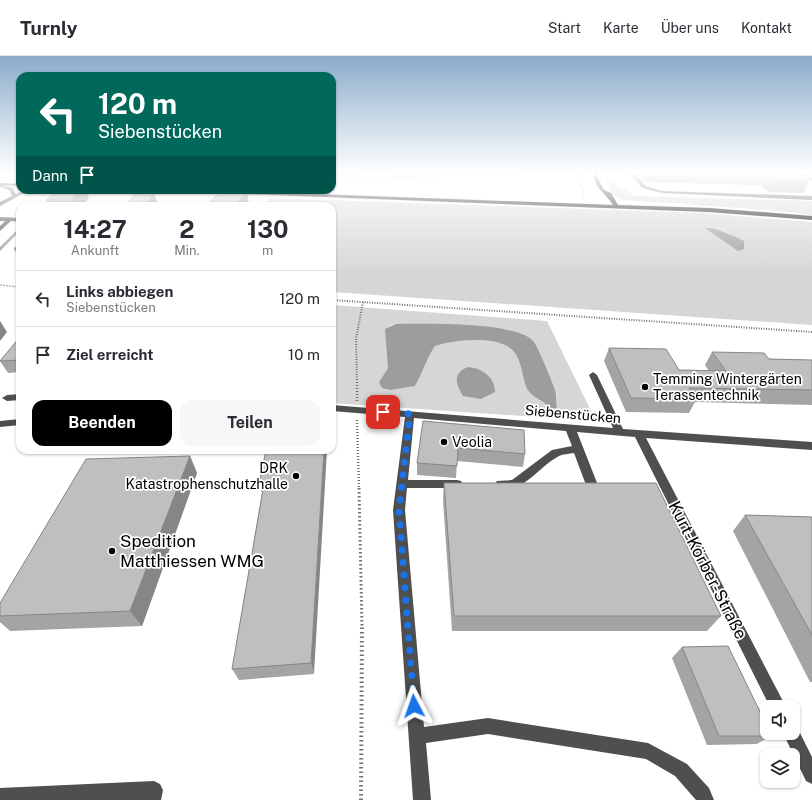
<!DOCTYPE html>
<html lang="de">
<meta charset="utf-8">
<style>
body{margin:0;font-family:"Public Sans",sans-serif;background:#f7f7f7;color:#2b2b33;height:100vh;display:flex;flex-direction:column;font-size:15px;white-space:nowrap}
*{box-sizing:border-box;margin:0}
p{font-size:13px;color:#7c7c81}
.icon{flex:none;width:22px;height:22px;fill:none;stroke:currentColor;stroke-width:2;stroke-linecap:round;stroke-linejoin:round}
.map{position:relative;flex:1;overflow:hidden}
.sheet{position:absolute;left:16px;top:146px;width:320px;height:252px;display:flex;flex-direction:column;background:#fff;border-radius:12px;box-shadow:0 1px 3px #0004}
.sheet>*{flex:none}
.top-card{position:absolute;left:16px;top:16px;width:320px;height:122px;border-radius:12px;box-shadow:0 1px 3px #0004;background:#00695c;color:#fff;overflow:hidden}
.tools{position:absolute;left:760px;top:644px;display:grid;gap:8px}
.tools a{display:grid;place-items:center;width:40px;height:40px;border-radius:8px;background:#fff;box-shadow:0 1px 3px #0004;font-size:20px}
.pin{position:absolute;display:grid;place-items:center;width:34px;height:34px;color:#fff;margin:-17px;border-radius:8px;box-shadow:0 2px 6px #0006}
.me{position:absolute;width:44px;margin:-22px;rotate:356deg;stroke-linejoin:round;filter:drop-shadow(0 0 3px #0008)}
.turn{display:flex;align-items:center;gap:14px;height:84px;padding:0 16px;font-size:18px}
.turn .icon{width:52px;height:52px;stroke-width:2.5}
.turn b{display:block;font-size:28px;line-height:34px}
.then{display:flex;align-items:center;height:38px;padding:0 16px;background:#0003;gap:8px;font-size:15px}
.eta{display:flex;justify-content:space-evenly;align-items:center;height:68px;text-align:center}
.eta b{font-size:24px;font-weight:700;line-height:28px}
.action{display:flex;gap:8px;margin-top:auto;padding:8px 16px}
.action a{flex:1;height:46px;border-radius:12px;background:#000;color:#fff;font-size:16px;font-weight:700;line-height:46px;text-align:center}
.action a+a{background:#f7f7f7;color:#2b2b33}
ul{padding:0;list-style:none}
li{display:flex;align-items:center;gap:12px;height:56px;padding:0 16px;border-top:1px solid #e1e1e2}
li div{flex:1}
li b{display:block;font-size:15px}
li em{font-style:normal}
header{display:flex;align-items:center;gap:24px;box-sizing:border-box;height:56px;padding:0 20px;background:#fff;border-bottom:1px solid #e1e1e2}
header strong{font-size:19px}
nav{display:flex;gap:22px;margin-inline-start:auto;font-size:14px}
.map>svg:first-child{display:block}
</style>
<header>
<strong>Turnly</strong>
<nav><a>Start</a><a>Karte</a><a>Über uns</a><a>Kontakt</a></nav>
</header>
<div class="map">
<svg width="812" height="744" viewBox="0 0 812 744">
<rect width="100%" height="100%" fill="#fff"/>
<path fill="#d6d6d6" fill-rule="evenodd" d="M605,121l30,19 177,5v14l-43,-5 -146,-10 -11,-6z
M268,142l434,15 110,9v103l-480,-33v-86h-65z
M332,249l215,16 49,100 -264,-18c0,-11 2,-22 0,-33zM396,268h51l60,5 50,65v14l-8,1c-5,-10 -16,-10 -22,-20 -5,-11 -5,-28 -13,-37 -14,-18 -61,-12 -79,-6 -9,13 -12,27 -20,40l-24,4 -12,-8 9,-14 2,-42z"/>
<path fill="#9d9d9d" d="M705,172c3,0 7,0 10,1 4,1 26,10 29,12v8l-6,2z
M396,268c26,0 123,-3 138,18 5,8 19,41 22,51 1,5 0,10 1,15l-8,1c-5,-10 -16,-10 -22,-20 -5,-11 -5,-28 -13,-37 -14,-18 -61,-12 -79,-6 -9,13 -12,27 -20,40l-24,4 -9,-2 -3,-6 9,-14 -3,-39z
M468,311c13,1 27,9 27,25l-14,7 -18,-3c-7,-12 -11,-23 5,-29z"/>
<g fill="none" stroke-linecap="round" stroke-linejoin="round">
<path stroke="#9d9d9d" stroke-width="2.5" d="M44,150l7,-7"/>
<path stroke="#9d9d9d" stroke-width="3" d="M0,193l20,-20"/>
<defs>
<path id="major" d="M593,115h4v6l7,13 7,3 7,12 91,3 103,8v4l-103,-8 -540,-21 -2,-1h42l404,15c-7,-12 -20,-18 -20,-34z
M0,127l20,1v2l-20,-1z"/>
</defs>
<use href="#major" stroke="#dbdbdb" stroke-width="1"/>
<path stroke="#717171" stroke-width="1.5" stroke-dasharray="0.5 1" stroke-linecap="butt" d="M579,115v11l5,12 -2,3
M332,119l10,-1 1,4 170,-4 12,-3
M0,229l20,2"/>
<path stroke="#717171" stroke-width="2" stroke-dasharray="1 1.5" stroke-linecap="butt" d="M332,244l480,32
M357,324l-1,-41 7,-37"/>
<path stroke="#717171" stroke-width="2.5" stroke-dasharray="1 2" stroke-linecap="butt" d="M357,323v22
M357,364l2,69"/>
<path stroke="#717171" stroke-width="3" stroke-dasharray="1.5 2.5" stroke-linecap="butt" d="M359,432l3,139"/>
<path stroke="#717171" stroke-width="4" stroke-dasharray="1.5 3" stroke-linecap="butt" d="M361,744l1,-174"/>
<path fill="#4f4f4f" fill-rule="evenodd" d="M628,115h4l14,15 16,5 150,5v4l-150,-7 -20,-5z
M795,115h4l13,7v3z
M0,128l13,4 3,6 8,-4h6l-30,16v-4l12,-6 -3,-6 -9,-3z
M0,161l20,1v4l-9,-1 -11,10v-5l5,-5h-5z
M593,316l4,3 26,54 189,13v8l-166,-12 140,269h-16l-135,-270 -58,-5 24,61 -2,3 -4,1 -4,-1 -2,-3 -15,-40c-5,1 -11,1 -15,3 -21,11 -36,39 -62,31l-2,-3 2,-3 15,-1 40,-30 20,-4 -6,-15 -152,-13 -6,62h49l4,1 2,3 -2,3 -4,1h-50l-2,22 19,217 64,-9 160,25 39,21 22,24 5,12h-18l-21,-24 -29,-17 -158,-25 -62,9 5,57h-18l-20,-290 12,-93 -73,-6v-6l281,23 -24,-53z
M20,338v6l-13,1 -5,-3 5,-3z
M20,363v6l-20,2v-6z
M793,670l4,1 15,30v27l-6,-3 -23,-48h10z
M154,725l6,3 3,6 -2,10h-161v-12z"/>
<use href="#major" fill="#000" fill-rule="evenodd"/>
</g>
<path fill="#a4a4a4" d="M341,115h125v4l-68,3 -5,-7 -52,2z
M634,115h157l18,11 -6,11 -34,-1 -10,-7 -115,-3z
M89,142l-8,8h-32l-3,-6z
M20,187v17l-6,-11z
M20,281v35l-12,1 -8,-12z
M609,292l70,22 30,1 -4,-6 7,-13 57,7 43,1v45l-117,-3 -6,11 -63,-1 -22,-51z
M423,365l102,33 -2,13 -66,-6 -1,17 -39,-3v-12z
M266,394l48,224 -75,6 -7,-11 30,-176 -3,-9z
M190,400l7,17 -55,153 -132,5 -10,-9v-19z
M444,427l277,133 -14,15h-255l-9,-131z
M745,459l67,2v165h-2l-77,-151z
M682,591l89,89 -14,8 -50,1 -35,-87z"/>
<path fill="#868686" d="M80,134h6l3,8 -8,8h-6l-3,-8z
M154,137l4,12 -1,1h-12z
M247,137l2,11 -2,2h-13z
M0,265l7,11 -7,9z
M324,394h3l-13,224 -3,-11z
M190,400l7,17 -55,153 -12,-15z"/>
<path fill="#bfbfbf" stroke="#868686" d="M647,115h144l18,11 -35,-1 -10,-7z
M57,134h23l-8,8 -26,2z
M221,136l26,1 -13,13h-29z
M154,137l-9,13h-19l9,-12z
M20,187v6h-6z
M20,281v23l-20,1z
M609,292l57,1 13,21 47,1 -14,-19 52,1 5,6 43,1v30l-123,-2 7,11 -65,-1z
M423,365l101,9 1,24 -67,-6 -1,18 -40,-3z
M266,394h58l-13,213 -79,6 32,-185h-5z
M190,400l-60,155 -130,5v-13l86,-144z
M444,427h212l65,133h-267z
M745,459l67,2v118z
M728,590l39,80v7h3l1,3h-52l-37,-89z"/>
<linearGradient id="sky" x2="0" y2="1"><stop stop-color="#8aabca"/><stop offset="0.53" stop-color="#fff"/><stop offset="1" stop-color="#fff" stop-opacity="0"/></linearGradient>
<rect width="812" height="219" fill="url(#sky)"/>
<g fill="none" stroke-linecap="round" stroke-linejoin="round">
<path stroke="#1a73e8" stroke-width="7" stroke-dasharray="0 12.6" d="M383,356l27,2 -11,96 15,196"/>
</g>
<g fill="#000" stroke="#fff" stroke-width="1.5">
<circle cx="645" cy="331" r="4"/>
<circle cx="444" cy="386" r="4"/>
<circle cx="296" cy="420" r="4"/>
<circle cx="112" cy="495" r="4"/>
</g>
<g text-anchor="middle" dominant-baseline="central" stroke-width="3.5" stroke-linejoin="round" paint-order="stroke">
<g font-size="14" fill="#000" stroke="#fff" text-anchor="start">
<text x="653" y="323">Temming Wintergärten<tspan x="653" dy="16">Terassentechnik</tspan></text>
<text x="452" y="386">Veolia</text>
<text x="288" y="412" text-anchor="end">DRK<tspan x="288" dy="16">Katastrophenschutzhalle</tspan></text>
</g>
<g font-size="14" fill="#000" stroke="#fff">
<text transform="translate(573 358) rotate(5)">Siebenstücken</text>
</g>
<g font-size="17" fill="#000" stroke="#fff" text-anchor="start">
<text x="120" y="485">Spedition<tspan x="120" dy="20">Matthiessen WMG</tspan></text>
</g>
<g font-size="17" fill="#000" stroke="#fff">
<text transform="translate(708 514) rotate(63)">Kurt-Körber-Straße</text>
</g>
</g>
</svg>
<div class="tools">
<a><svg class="icon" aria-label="sound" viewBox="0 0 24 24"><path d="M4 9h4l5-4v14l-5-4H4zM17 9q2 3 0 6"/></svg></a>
<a><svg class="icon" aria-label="layers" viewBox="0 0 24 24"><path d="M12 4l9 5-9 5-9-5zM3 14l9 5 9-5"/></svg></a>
</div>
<div class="pin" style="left:383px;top:356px;background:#d93025"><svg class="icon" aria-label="arrive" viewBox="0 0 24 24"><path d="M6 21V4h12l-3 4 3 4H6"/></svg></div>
<svg class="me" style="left:414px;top:650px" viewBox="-20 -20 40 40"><path d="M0-17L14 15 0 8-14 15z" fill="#1a73e8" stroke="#fff" stroke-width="4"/></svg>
<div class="top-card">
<div class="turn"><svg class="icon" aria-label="left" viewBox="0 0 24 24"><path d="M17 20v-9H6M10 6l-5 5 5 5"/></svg><div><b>120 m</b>Siebenstücken</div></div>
<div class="then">Dann<svg class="icon" aria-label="arrive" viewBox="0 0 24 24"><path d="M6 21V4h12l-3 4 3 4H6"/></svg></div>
</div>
<section class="sheet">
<div class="eta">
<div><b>14:27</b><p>Ankunft</p></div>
<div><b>2</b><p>Min.</p></div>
<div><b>130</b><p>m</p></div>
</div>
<ul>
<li><svg class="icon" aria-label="left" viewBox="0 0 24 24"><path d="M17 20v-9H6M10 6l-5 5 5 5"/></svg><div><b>Links abbiegen</b><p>Siebenstücken</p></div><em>120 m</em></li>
<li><svg class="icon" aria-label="arrive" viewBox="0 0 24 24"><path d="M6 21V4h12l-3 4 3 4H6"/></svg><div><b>Ziel erreicht</b></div><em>10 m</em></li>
</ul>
<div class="action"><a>Beenden</a><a>Teilen</a></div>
</section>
</div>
